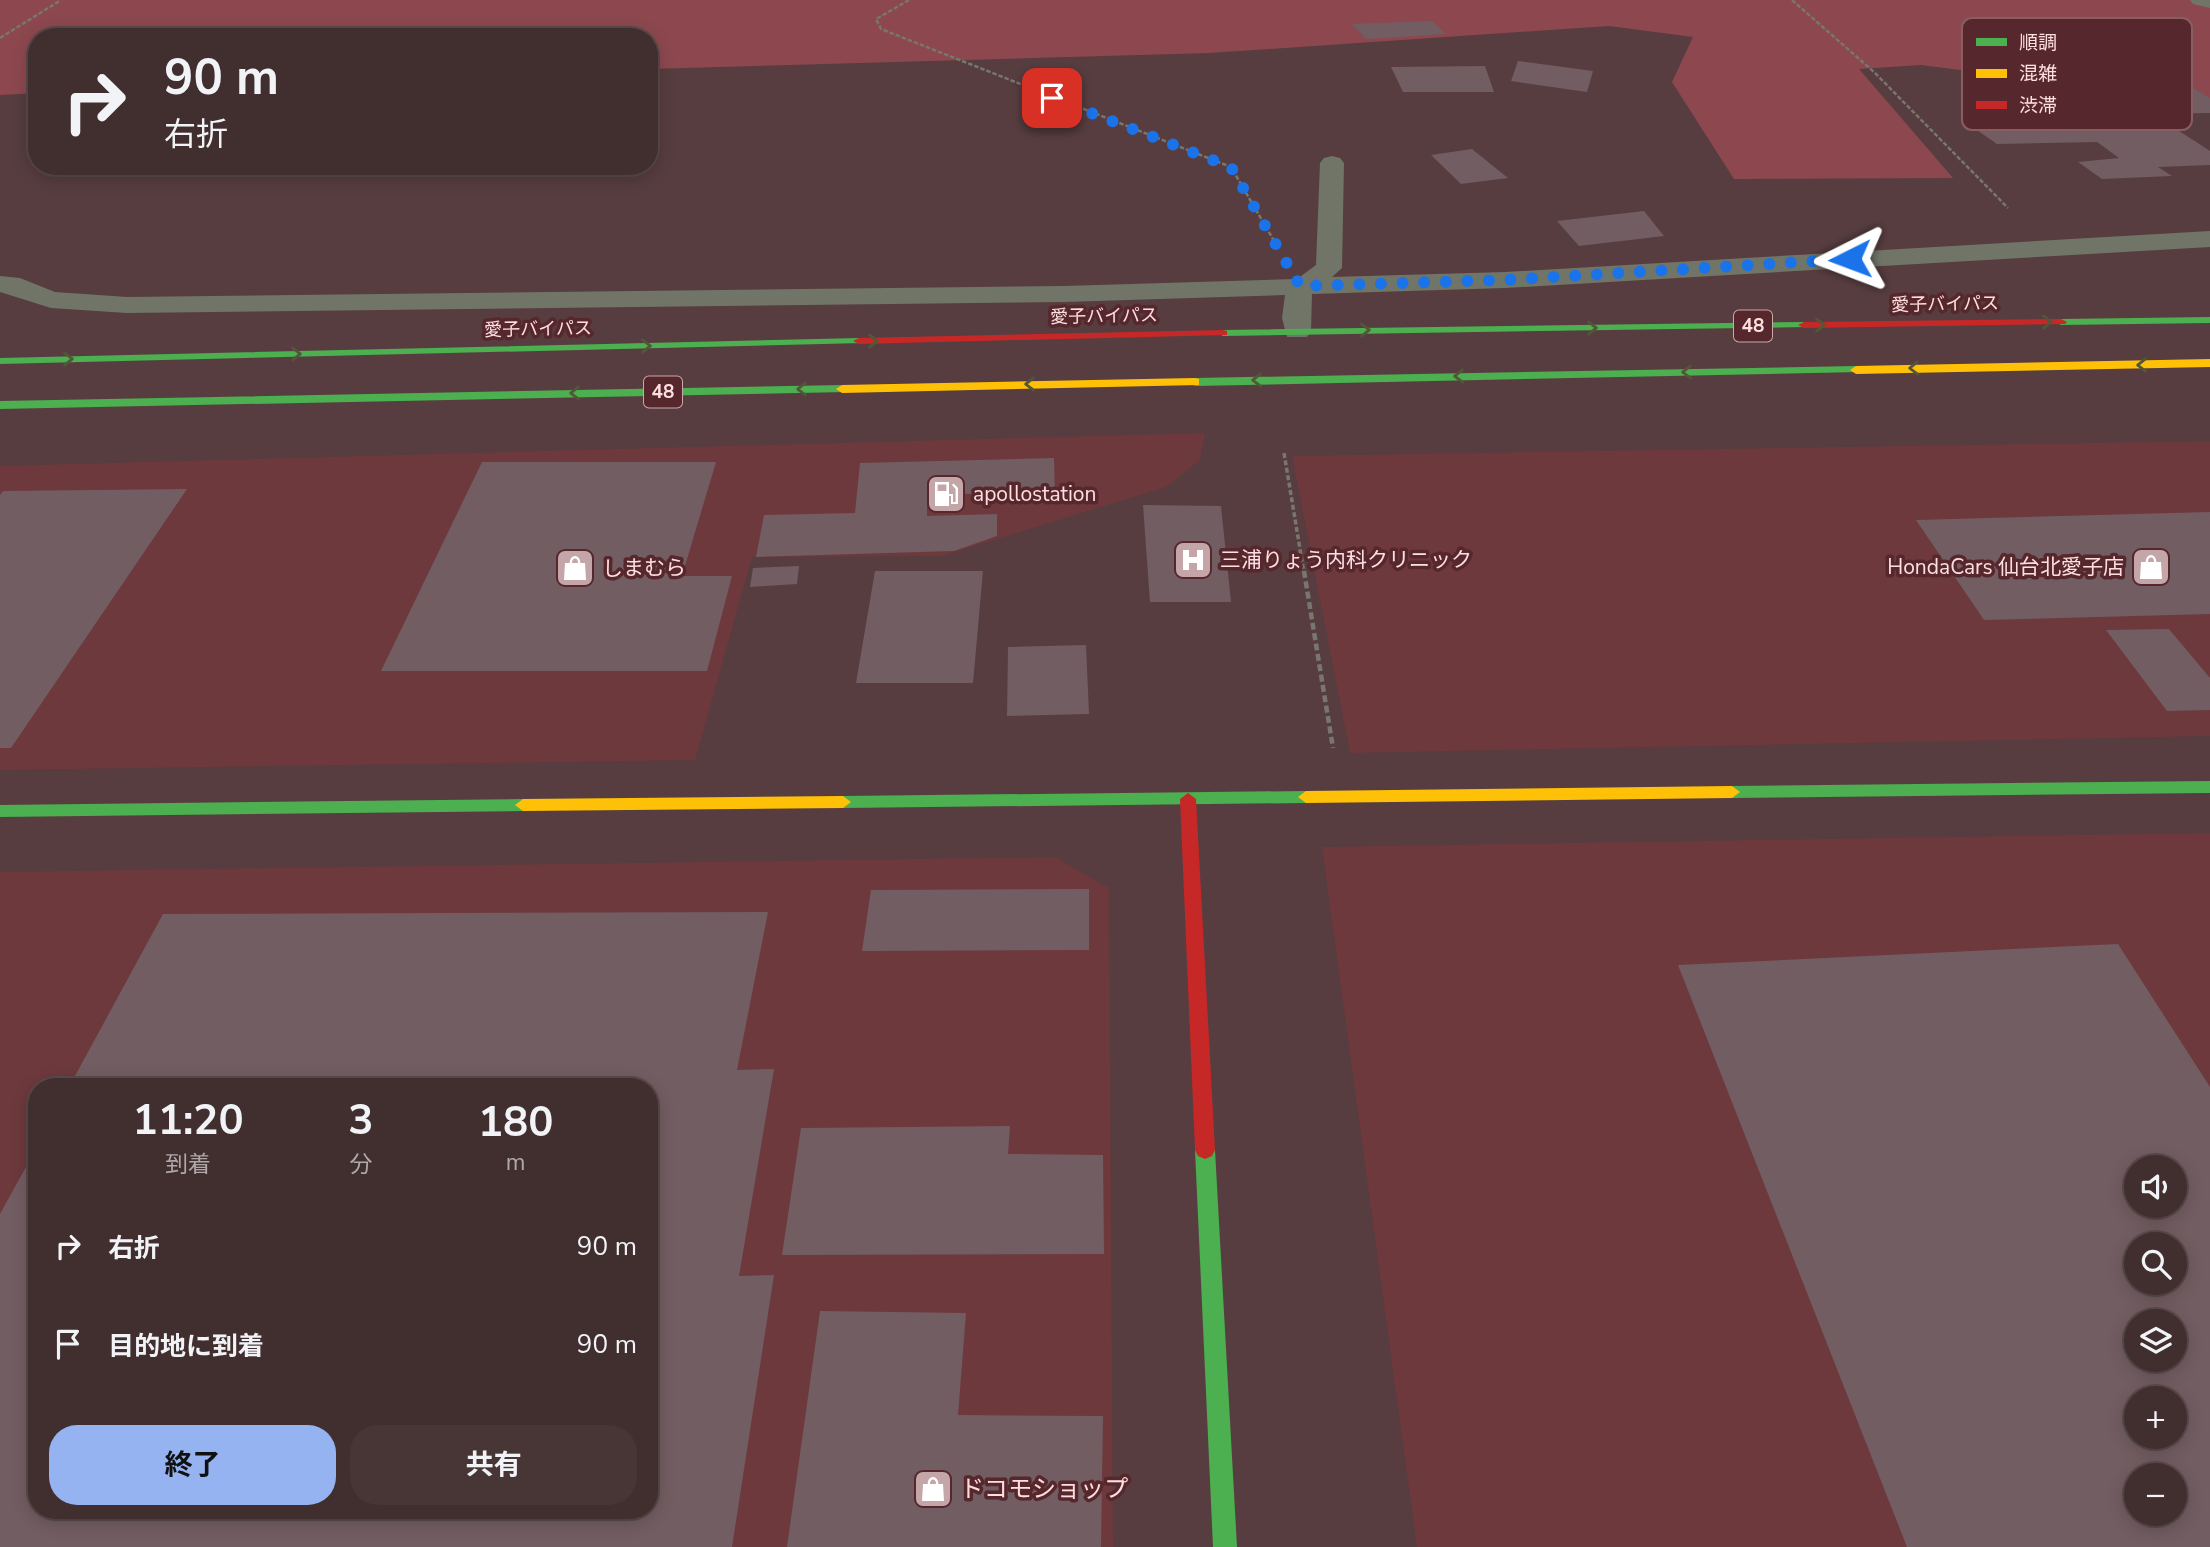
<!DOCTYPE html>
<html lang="ja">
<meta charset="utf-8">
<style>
body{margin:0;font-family:"Nunito Sans","Noto Sans JP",sans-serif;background:#483637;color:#f1f3f6;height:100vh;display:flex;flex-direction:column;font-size:26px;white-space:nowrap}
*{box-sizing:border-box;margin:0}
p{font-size:23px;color:#aea8aa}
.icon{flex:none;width:38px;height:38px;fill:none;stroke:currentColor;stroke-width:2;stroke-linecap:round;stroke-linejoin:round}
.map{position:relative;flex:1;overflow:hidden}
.details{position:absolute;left:28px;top:1078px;width:630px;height:441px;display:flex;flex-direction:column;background:#412e2f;border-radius:28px;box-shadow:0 4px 18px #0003,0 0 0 2px #5a4a4b}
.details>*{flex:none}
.top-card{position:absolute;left:28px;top:28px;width:630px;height:147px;border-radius:28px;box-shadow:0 4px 18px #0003,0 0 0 2px #5a4a4b;background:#412e2f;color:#f1f3f6;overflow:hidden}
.fabs{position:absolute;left:2124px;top:1155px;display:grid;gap:14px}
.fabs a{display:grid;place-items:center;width:63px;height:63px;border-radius:50%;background:#412e2f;box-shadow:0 4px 18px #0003,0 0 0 2px #5a4a4b;font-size:35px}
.pin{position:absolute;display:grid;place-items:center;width:60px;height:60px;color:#fff;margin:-30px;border-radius:14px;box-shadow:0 4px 10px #0006}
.me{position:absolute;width:77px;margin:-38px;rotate:267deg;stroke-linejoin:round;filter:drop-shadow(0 0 5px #0008)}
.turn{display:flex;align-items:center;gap:24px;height:147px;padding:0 21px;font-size:32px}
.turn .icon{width:91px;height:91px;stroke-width:2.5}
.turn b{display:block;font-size:49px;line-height:60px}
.eta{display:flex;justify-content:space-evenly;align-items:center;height:119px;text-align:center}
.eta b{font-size:42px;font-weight:700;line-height:49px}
.primary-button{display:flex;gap:14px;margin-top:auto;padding:14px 21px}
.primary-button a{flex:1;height:80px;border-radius:28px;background:#95b2f1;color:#111;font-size:28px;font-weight:700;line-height:80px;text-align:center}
.primary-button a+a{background:#483637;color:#f1f3f6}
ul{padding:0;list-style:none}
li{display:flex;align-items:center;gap:21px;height:98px;padding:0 21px}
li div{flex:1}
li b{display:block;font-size:26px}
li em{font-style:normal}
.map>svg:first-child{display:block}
</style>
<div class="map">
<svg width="2210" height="1547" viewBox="0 0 2210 1547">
<rect width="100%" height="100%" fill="#573d3f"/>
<path fill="#6d393d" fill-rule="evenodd" d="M1205,433l-5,27 -34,27 -224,69 -190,1 -57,203 -695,10v-304z
M2210,441v295l-860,17 -58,-297z
M2210,833v714h-793l-95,-700zM2137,1167h38v39h-38zM2137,1244h38v39h-38zM2137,1321h38v39h-38zM2137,1398h38v39h-38zM2137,1475h38v39h-38z
M1055,857l54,31 4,659h-1113v-675zM37,1087h612v423h-612z"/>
<path fill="#8d484f" d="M0,0h2210v102l-289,-37 -62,4 94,109 -219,1 -62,-97 21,-45 -84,-11 -400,27 -560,16v-32h-612v56l-37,2z"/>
<path fill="#725d62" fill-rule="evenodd" d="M1432,21l14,13 -80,5 -14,-15z
M1518,61l75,10 -6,21 -76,-11z
M2152,64l58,34v15l-57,1 57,37v14l-52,2 14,9 -70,3 -24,-17 41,-4 -22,-16 -100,2 -33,-23 152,-6 -74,-46z
M1485,66l9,26h-91l-12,-25z
M1472,149l36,29 -47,6 -30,-29z
M1644,211l20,25 -85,10 -22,-25z
M1054,458l1,33 -128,4v21l70,-2v22l-43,15 -198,6 8,-42 91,-2 5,-50z
M482,462h234l-34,114h50l-25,95h-326z
M187,489l-176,259h-11v-253l3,-4z
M1143,505l78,1 10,96h-81z
M2210,512v102l-226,6 -68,-100z
M799,566l-2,18 -47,3 3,-19z
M875,571h108l-10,112h-117z
M2169,629l41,49v32l-43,1 -61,-81z
M1086,645l3,69 -82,2 1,-69z
M1089,889v61l-227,1 9,-61z
M768,912l-31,158 37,-1 -35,207 35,-1 -42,272h-732v-333l37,-67v363h612v-423h-580l94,-173z
M2118,944l92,143v460h-303l-229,-582zM2137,1167h38v39h-38zM2137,1244h38v39h-38zM2137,1321h38v39h-38zM2137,1398h38v39h-38zM2137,1475h38v39h-38z
M1010,1126l-2,28 95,1 1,99 -322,1 19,-127z
M820,1311l146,2 -8,102 145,1 -2,131h-314z"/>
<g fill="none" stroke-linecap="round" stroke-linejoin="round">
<path stroke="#78766e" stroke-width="2.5" stroke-dasharray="4.5 2" stroke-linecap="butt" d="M909,0l-33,19 5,10 350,138 46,79
M1792,0l82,72 134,136
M0,38l61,-38"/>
<path stroke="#78766e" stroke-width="3.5" stroke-dasharray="5 2.5" stroke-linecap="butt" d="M1284,453l20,120"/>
<path stroke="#78766e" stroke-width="4.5" stroke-dasharray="7 3.5" stroke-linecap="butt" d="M1304,571l29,177"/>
<path fill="#717567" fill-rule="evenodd" d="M2190,0h20v8l-17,-4z
M1332,156l8,2 4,5 -2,105 -10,9 173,-5 705,-41v16l-705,41 -193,6 -1,37 -4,6h-20l-5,-19 3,-23 -221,7 -937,11 -76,-5 -51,-16v-16l20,2 35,14 72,5 937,-11 233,-7 19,-14 4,-102 4,-5z"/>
<path fill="#4caf50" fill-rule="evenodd" d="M2210,317v6l-149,2 -6,-3 6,-3z
M1804,322l6,3 -2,2 -585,9 -6,-3 6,-3z
M859,338l6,3 -2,2 -863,21v-6z
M1856,366l6,4 -2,2 -665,14 -6,-4 6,-4z
M842,385l6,4 -2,3 -846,17v-8z
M2210,781v12l-478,5 -8,-6 8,-6z
M1306,791l8,6 -8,6 -463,5 -8,-6 8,-6z
M523,799l8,6 -8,6 -523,6v-12z
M1205,1141l7,3 3,6 22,397h-24l-18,-397 3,-6z"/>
<path fill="#ffc107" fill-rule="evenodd" d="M2210,359v8l-354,7 -6,-4 6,-4z
M1195,378l4,1v6l-357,8 -6,-4 6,-4z
M1732,786l8,6 -8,6 -426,5 -8,-6 8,-6z
M843,796l8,6 -8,6 -320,3 -8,-6 8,-6z"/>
<path fill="#c62828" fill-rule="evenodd" d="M2061,319l6,3 -2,2 -261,4 -6,-3 6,-3z
M1223,330l4,1v4l-368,9 -6,-3 6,-3z
M1188,793l8,6 19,351 -3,6 -7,3 -7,-3 -3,-6 -15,-351z"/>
</g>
<defs><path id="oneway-chevron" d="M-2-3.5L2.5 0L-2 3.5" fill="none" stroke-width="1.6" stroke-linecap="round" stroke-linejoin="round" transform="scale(1.75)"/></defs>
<g stroke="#525739">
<use href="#oneway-chevron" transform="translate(2047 322) rotate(-1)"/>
<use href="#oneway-chevron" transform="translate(1820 325) rotate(-1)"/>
<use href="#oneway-chevron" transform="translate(1592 328) rotate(-1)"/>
<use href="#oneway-chevron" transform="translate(1365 330) rotate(-1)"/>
<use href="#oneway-chevron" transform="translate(873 341) rotate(-1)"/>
<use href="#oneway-chevron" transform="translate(646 346) rotate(-1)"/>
<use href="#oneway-chevron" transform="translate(296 354) rotate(-1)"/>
<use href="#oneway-chevron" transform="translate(68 359) rotate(-1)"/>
<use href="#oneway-chevron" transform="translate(2142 365) rotate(179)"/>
<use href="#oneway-chevron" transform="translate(1914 368) rotate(179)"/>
<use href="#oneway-chevron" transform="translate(1687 372) rotate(179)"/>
<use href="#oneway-chevron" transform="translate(1459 376) rotate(179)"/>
<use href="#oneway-chevron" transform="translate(1257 380) rotate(179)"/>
<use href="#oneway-chevron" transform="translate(1030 384) rotate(179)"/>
<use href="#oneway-chevron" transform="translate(802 389) rotate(179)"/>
<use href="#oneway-chevron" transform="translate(575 393) rotate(179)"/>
</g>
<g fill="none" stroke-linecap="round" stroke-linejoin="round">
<path stroke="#1a73e8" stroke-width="12" stroke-dasharray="0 21.6" d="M1052,98l179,69 69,119 205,-6 345,-21"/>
</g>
<defs>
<symbol id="fuel-square" viewBox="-11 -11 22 22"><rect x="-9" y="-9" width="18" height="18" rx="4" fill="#c4a6a8" stroke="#56272c"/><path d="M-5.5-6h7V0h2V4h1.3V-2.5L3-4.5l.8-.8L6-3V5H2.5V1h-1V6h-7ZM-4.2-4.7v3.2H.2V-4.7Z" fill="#fff"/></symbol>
<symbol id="hospital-square" viewBox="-11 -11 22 22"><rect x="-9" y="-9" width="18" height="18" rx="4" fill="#c4a6a8" stroke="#56272c"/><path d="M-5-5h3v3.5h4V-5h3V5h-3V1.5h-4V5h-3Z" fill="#fff"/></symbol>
<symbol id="shop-square" viewBox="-11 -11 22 22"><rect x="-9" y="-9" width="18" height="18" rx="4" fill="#c4a6a8" stroke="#56272c"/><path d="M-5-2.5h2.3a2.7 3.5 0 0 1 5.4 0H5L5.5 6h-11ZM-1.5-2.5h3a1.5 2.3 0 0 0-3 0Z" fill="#fff"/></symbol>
</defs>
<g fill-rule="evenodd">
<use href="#fuel-square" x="924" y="472" width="44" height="44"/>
<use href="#hospital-square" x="1171" y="538" width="44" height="44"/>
<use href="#shop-square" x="2129" y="545" width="44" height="44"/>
<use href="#shop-square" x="553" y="546" width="44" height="44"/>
<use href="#shop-square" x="911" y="1467" width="44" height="44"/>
</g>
<g text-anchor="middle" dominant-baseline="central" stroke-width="7" stroke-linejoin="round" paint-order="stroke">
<g font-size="18" fill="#fedfe0" stroke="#56272c">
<text transform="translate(1945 304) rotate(-1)">愛子バイパス</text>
<text transform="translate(1104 316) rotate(-1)">愛子バイパス</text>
<text transform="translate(538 329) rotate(-1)">愛子バイパス</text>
</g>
<g fill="#56272c" stroke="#cca8aa" stroke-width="2">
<rect x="1734" y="310.5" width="38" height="31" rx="5"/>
<rect x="644" y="376.5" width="38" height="31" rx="5"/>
</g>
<g font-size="19" font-weight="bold" fill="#fedfe0">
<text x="1753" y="326">48</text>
<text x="663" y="392">48</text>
</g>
<g font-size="21" fill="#fedfe0" stroke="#56272c" text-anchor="start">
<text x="973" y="494">apollostation</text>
<text x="1220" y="560">三浦りょう内科クリニック</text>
<text x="2124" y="567" text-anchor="end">HondaCars 仙台北愛子店</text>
<text x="602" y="568">しまむら</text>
</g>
<g font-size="24" fill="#fedfe0" stroke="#56272c" text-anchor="start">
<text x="960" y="1489">ドコモショップ</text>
</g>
</g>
<rect x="1962" y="18" width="230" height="112" rx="10" fill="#56272c" stroke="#885e62" stroke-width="2"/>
<rect x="1976" y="38" width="31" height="8" fill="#4caf50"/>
<rect x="1976" y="69" width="31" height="9" fill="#ffc107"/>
<rect x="1976" y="101" width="31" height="8" fill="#c62828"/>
<g font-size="19" fill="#fedfe0">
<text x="2019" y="49">順調</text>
<text x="2019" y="80">混雑</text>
<text x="2019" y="112">渋滞</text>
</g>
</svg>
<div class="fabs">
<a><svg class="icon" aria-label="sound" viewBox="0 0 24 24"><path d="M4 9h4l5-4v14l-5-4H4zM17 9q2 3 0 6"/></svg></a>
<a><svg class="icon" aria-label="search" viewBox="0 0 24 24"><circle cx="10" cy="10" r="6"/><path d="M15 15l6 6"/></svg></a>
<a><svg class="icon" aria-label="layers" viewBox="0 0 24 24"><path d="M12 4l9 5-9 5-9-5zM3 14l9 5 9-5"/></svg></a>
<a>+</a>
<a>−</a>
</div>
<div class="pin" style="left:1052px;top:98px;background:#d93025"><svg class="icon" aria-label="arrive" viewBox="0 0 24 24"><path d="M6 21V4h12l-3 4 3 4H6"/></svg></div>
<svg class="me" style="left:1850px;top:259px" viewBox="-20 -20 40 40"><path d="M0-17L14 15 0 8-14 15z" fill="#1a73e8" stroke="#fff" stroke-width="4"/></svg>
<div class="top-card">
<div class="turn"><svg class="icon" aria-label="right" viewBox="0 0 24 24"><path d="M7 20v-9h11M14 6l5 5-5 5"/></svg><div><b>90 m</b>右折</div></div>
</div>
<section class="details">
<div class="eta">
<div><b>11:20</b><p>到着</p></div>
<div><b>3</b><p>分</p></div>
<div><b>180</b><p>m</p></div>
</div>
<ul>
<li><svg class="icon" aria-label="right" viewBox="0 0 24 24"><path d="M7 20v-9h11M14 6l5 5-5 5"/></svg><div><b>右折</b></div><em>90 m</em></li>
<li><svg class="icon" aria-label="arrive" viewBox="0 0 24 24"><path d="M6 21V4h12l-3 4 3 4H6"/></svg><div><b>目的地に到着</b></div><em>90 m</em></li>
</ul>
<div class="primary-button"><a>終了</a><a>共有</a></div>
</section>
</div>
